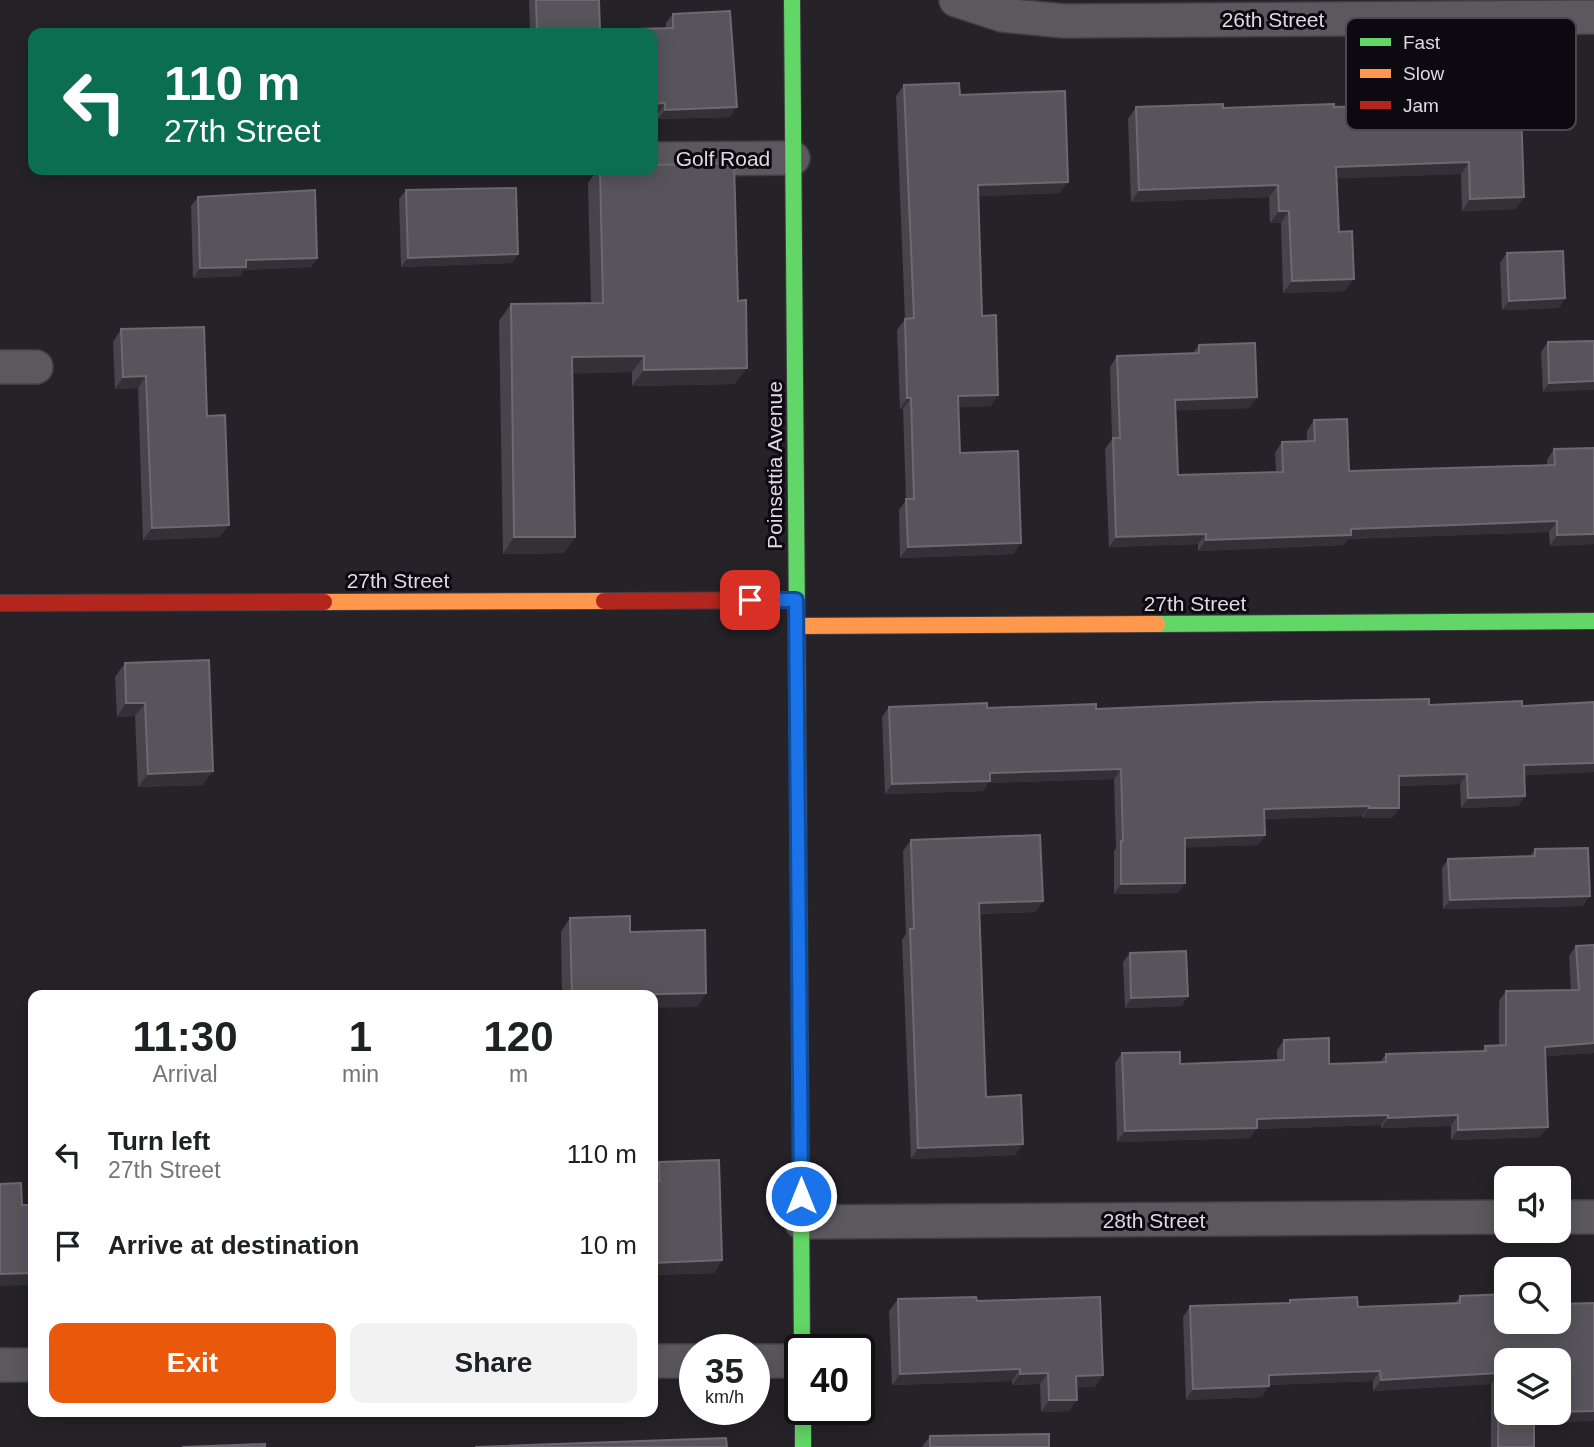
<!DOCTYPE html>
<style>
body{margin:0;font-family:Arial,sans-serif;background:#f2f2f2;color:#202124;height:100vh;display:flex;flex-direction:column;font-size:26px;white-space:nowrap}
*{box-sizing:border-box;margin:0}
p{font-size:23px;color:#757577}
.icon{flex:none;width:38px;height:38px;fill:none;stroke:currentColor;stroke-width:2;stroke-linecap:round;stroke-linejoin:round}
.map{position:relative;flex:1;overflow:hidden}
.side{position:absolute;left:28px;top:990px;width:630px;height:427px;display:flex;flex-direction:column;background:#fff;border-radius:14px;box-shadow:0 4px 18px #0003}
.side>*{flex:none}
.hud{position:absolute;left:28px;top:28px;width:630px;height:147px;border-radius:14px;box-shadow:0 4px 18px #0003;background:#0b6e4f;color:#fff;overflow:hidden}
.controls{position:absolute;left:1494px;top:1166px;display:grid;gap:14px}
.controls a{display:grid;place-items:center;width:77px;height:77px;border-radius:14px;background:#fff;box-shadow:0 4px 18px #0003;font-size:35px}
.speed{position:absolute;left:679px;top:1334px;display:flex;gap:14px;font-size:35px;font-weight:700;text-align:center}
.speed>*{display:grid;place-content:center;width:91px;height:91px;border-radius:50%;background:#fff;box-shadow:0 4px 18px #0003;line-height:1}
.speed small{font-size:18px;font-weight:400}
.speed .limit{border:4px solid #111;border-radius:10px;background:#fff;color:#111}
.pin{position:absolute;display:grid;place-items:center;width:60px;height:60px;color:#fff;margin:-30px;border-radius:14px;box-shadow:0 4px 10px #0006}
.me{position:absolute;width:77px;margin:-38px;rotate:0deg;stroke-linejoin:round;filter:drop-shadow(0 0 5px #0008)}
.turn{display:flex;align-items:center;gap:24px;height:147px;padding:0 21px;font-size:32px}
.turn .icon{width:91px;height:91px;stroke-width:2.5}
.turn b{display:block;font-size:49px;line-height:60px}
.eta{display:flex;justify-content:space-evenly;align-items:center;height:119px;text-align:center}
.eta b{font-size:42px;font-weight:700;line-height:49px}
.button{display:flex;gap:14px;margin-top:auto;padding:14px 21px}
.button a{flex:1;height:80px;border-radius:14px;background:#ea580c;color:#fff;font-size:28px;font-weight:700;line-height:80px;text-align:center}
.button a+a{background:#f2f2f2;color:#202124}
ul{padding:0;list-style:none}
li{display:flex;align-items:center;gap:21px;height:91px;padding:0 21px}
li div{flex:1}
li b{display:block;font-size:26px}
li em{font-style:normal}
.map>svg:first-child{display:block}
</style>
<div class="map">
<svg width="1594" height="1447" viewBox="0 0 1594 1447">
<rect width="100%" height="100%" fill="#252228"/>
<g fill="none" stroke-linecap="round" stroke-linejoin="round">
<defs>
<path id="street" d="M956,0l46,15 62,6 530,-4
M653,159l140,-1
M0,367h36
M1559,1217h35
M801,1222l706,-5
M653,1361h42
M754,1361h46
M0,1365h33"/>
<path id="fast" d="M792,0l5,624
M1157,624l437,-3
M800,1031l2,318
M803,1409v38"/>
<path id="slow" d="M324,602l280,-1
M797,624l3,407
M797,626l360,-2"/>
<path id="jam" d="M604,601l192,-1
M0,603l324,-1"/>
</defs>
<use href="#street" stroke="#403d43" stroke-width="36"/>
<use href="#fast" stroke="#403d43" stroke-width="18"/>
<use href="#slow" stroke="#403d43" stroke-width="18"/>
<use href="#jam" stroke="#403d43" stroke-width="18"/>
<use href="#street" stroke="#5b595e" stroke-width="33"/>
<use href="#fast" stroke="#63d668" stroke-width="16"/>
<use href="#slow" stroke="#ff974d" stroke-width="16"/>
<use href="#jam" stroke="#b3261e" stroke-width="16"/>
</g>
<path fill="#47444b" d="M529,0h70l1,30 66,-2v-5l7,-9 57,103 -72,2v-6h-5v-80h-130l2,-3h5z
M904,85l56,10 100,98 -82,3 4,120 9,90 -33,1 2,46 54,101 -114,4 -1,-48 7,-10 -3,-91h-3l-3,-79 8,-11 -9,-223z
M1136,107l87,1 111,-1 96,6 94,84 -9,12 -53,2 -1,-37 -124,4 2,54 6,59 -62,2 -2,-70h-11l-1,-26 -138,5 -3,-83z
M597,170h56l82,214 -103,2v-14l-60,1 3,164 -11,16 -61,1 -4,-233 12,-17 80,-1 -3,-120z
M406,190l112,64 -6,9 -111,4 -2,-68z
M198,197l119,61 -6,9 -67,3 -4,6 -47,2 -2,-72z
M1507,253l58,45 -6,10 -57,2 -2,-47z
M121,329l86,87 13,121 -77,3 -5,-152 -23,1 -2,-47z
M1594,341l-51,51 -2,-40 7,-10z
M1199,345l51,63 -74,2 2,65 98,-3 -1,-19 7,-11 25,-1v-10l7,-11 35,51 198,-6v-5l7,-11 40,-1v96l-44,2 -1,-14 -201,7 -4,6 -146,6v-7l-89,3 -4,-98 7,-10 -2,-72 7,-11 76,-3z
M125,663l78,122 -65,2 -3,-71 -18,1 -2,-40z
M1594,702v70l-69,3v21l-7,10 -57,2 -1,-24 -61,2v22l-7,10h-30v-2l-98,3 1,16 -7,10 -73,2 -7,46 -64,1v-43l2,-3 -2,-69 -126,4 -5,8 -98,3 -3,-77 7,-10 207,2 333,-4 93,1z
M911,840l132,61 -8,11 -56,2 7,183 29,58 -104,4 -9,-219 4,-6 -3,-83z
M1535,849l48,57 -140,3 -1,-41 6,-9 82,-3z
M570,918l60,14 76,61 -9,14 -44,-11h-91l-1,-64z
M1576,946l18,107 -49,3 -5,81 -89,3v-14l-70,2v-3l-125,4 -6,9 -133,4 -2,-79 7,-10 58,11 97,-3v-11l7,-10 45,24 51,-2 6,-8 96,-3 3,-5 14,-1v-44l7,-10 65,-1 -2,-34z
M1130,953l52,53 -57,2 -2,-46z
M659,1162l63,98 -8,13 -61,2v-104z
M1460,1296l74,127v24h-43v-63l-118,7v-10l-104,4 -7,12 -76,3 -3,-83 7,-11 98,-3 2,-3 68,7 97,-4z
M898,1299l79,2 118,86h-18v13l-8,11 -28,1 -1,-28 -28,1v-4l-120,4 -3,-74z
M930,1436l119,11h-127z"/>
<path fill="#333036" d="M665,103l-7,10h-5v-9z
M737,107l-7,10 -72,2 7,-9z
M1469,162l-8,12 -133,5 8,-12z
M1068,182l-8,11 -90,4 8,-12z
M1278,185l-9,12 -138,5 8,-12z
M1524,197l-9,12 -53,2 8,-12z
M1279,211h10l-8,12h-11z
M518,254l-6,9 -111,4 7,-9z
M317,258l-6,9 -67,3 -4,6 -47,2 7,-10 46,-8z
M1354,279l-9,12 -62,2 9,-12z
M1565,298l-6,10 -57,2 7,-9z
M644,356l-12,16 -71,2 11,-17z
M747,368l-12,16 -103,2 12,-16z
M146,376l-8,12 -23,1 8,-12z
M1594,381v9l-51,2 6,-9z
M998,395l-7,11 -41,2 8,-12z
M1257,397l-7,11 -82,3 7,-11z
M907,398h4l-8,11h-3z
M1557,521l-8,11 -201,7 -4,6 -146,6 8,-11 145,-11z
M229,525l-9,12 -77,3 9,-12z
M1206,534l-8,10 -89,3 7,-10z
M1594,534v10l-44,2 7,-11z
M514,537h61l-11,16 -61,1z
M1021,543l-7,11 -114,4 8,-11z
M126,703h19l-10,13 -18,1z
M1594,763v9l-77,3 7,-10z
M1121,769l-7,10 -126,4 -5,8 -98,3 7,-10 98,-11z
M213,771l-10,14 -65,2 10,-13z
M1467,774l-7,10 -68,2 7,-10z
M1525,796l-7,10 -57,2 7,-10z
M1369,806l-7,10 -105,3 7,-10z
M1369,808h30l-7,10h-30z
M1265,835l-7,10 -80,3 7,-10z
M1185,883l-7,10 -64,1 7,-10z
M1590,896l-7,10 -140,3 7,-9z
M1043,901l-8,11 -64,2 8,-11z
M706,993l-9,14 -44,1v-12h-56z
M1188,996l-6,10 -57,2 6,-10z
M1594,1043v10l-56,4 7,-10z
M1388,1115l-7,10 -125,4 -6,9 -133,4 8,-11 132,-12z
M1458,1115l-7,11 -70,2 7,-10z
M1548,1127l-8,10 -89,3 7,-10z
M1023,1144l-8,11 -104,4 7,-11z
M722,1260l-8,13 -61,2v-12z
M33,1273v12l-33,1v-12z
M1020,1369l-8,12 -120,4 8,-11z
M1380,1371l-7,10 -112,4 8,-10z
M1048,1373l-8,11 -28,1 8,-11z
M1499,1373l-8,11 -118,7 8,-11z
M1103,1375l-8,12 -27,1 8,-12z
M1269,1386l-7,11 -76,3 7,-11z
M1049,1400h28l-8,11 -28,1z
M1594,1411v10l-67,3 7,-11z"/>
<path fill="#58545c" stroke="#6d6971" stroke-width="2" d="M536,0h63l1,30 73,-2v-14l57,-3 7,96 -72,3v-7l-12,1v-71h-128v-3h12z
M959,83l1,12 105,-4 3,91 -90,3 4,131 14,-1 2,80 -40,1 2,57 58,-2 3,92 -113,4 -2,-48h8l-3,-101h-4l-2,-79 9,-1 -10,-233z
M1223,104v4l111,-4v3l96,-3v9l91,-4 3,88 -54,2 -1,-37 -133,5 3,65 13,-1 2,48 -62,2 -3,-70h-10l-1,-26 -139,5 -3,-83z
M734,163l4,138 8,-1 1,68 -103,2v-14l-72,1 3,180h-61l-3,-233 92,-1 -3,-133h53v-5z
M516,188l2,66 -110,4 -2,-68z
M315,190l2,68 -71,2v7l-46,1 -2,-71z
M1563,251l2,47 -56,3 -2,-48z
M204,327l3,89 18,-1 4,110 -77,3 -6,-152 -23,1 -2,-48z
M1594,341v40l-45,2 -1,-41z
M1255,343l2,54 -82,3 3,75 105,-3 -1,-30 33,-1 -1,-21 33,-1 2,52 206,-6 -1,-16 40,-1v86l-37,1v-14l-206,8v6l-145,5v-6l-90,3 -3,-99h7l-3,-82 82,-3v-8z
M209,660l4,111 -65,3 -3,-71h-19l-1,-40z
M1429,699v6l93,-4v5l72,-4v61l-70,2 1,31 -57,2 -1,-24 -68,2v32h-30v-2l-105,3 1,26 -80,3v45l-64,1v-43h2l-2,-72 -131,4v8l-98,3 -3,-77 98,-4v5l109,-4v5l164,-7z
M1040,835l3,66 -64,2 7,194 35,-2 2,49 -105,4 -8,-219h4l-3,-89z
M1588,848l2,48 -140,4 -2,-41 87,-3v-7z
M630,916v16l75,-2 1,63 -134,3 -2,-78z
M1594,945v98l-49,4 3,80 -90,3v-15l-70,3v-3l-131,4v9l-132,3 -3,-78 58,-1v12l104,-4v-20l45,-2v26l57,-2v-8l100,-3 -1,-5 21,-1v-54l73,-1 -3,-44z
M1186,951l2,45 -57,2 -1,-45z
M719,1160l3,100 -69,3v-82h7l-1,-19z
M21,1183l1,22h11v68l-33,1v-90z
M1507,1294v27h52v-17l35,-1v108l-35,1v-52h-52v52h49l-22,1v34h-36l1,-74 -118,7 -1,-9 -111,4v11l-76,3 -3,-83 100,-3v-3l67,-3 1,10 102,-4v-7z
M976,1297l1,4 123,-4 3,78 -27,1 1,24h-28l-1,-27 -28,1v-5l-120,5 -2,-75z
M1049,1434v13h-119v-11z
M726,1438l1,9h-252z
M265,1444v3h-83z"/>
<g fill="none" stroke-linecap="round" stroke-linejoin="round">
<defs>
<path id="route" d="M750,600h46l5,596"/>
</defs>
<use href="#route" stroke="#114b97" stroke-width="18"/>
<use href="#route" stroke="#1a73e8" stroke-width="12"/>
</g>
<g text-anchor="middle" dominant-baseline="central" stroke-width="6" stroke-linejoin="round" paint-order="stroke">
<g font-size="21" fill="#ded9e3" stroke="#0d0910">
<text x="1273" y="19">26th Street</text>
<text x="723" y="158">Golf Road</text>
<text transform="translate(774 465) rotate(-90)">Poinsettia Avenue</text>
<text x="398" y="580">27th Street</text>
<text x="1195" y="603">27th Street</text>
<text x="1154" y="1220">28th Street</text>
</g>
</g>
<rect x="1346" y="18" width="230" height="112" rx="10" fill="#0d0910" stroke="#4c474f" stroke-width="2"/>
<rect x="1360" y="38" width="31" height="8" fill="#63d668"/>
<rect x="1360" y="69" width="31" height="9" fill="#ff974d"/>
<rect x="1360" y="101" width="31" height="8" fill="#b3261e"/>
<g font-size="19" fill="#ded9e3">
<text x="1403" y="49">Fast</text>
<text x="1403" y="80">Slow</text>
<text x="1403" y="112">Jam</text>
</g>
</svg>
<div class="controls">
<a><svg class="icon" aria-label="sound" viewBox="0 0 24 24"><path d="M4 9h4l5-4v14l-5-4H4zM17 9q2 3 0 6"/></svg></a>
<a><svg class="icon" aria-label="search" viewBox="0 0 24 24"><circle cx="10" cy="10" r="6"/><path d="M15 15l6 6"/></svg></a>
<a><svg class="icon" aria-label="layers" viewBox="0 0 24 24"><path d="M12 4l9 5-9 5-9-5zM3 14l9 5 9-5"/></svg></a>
</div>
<div class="speed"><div>35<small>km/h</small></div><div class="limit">40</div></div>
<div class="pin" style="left:750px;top:600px;background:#d93025"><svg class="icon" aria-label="arrive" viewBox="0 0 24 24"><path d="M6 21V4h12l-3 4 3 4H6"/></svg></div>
<svg class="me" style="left:801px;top:1196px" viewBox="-20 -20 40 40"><circle r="17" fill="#1a73e8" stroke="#fff" stroke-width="3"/><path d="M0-11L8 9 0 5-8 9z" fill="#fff"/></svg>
<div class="hud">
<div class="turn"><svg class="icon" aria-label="left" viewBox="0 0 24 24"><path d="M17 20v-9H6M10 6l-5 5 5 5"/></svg><div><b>110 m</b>27th Street</div></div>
</div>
<section class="side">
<div class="eta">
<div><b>11:30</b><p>Arrival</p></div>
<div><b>1</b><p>min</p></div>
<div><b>120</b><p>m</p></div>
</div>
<ul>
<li><svg class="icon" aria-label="left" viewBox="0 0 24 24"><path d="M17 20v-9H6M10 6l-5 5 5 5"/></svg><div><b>Turn left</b><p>27th Street</p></div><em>110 m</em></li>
<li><svg class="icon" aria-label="arrive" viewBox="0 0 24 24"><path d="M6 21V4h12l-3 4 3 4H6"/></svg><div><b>Arrive at destination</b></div><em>10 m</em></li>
</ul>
<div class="button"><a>Exit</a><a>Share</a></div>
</section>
</div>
